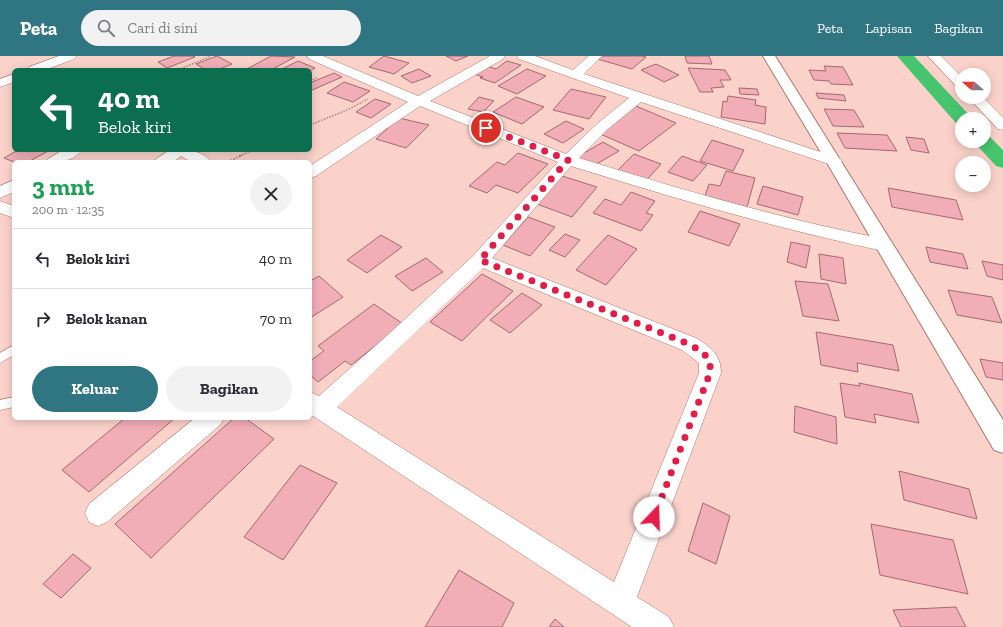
<!DOCTYPE html>
<html lang="id">
<meta charset="utf-8">
<style>
body{margin:0;font-family:"Zilla Slab",serif;background:#f2f2f3;color:#2b2b33;height:100vh;display:flex;flex-direction:column;font-size:15px;white-space:nowrap}
*{box-sizing:border-box;margin:0}
p{font-size:13px;color:#7c7c81}
.icon{flex:none;width:22px;height:22px;fill:none;stroke:currentColor;stroke-width:2;stroke-linecap:round;stroke-linejoin:round}
.map{position:relative;flex:1;overflow:hidden}
.side{position:absolute;left:12px;top:104px;width:300px;height:260px;display:flex;flex-direction:column;background:#fff;border-radius:6px;box-shadow:0 2px 10px #0003}
.side>*{flex:none}
.banner{position:absolute;left:12px;top:12px;width:300px;height:84px;border-radius:6px;box-shadow:0 2px 10px #0003;background:#0b6e4f;color:#fff;overflow:hidden}
.needle{width:26px;rotate:290deg}
.controls{position:absolute;left:955px;top:12px;display:grid;gap:8px}
.controls a{display:grid;place-items:center;width:36px;height:36px;border-radius:50%;background:#fff;box-shadow:0 2px 10px #0003;font-size:20px}
.pin{position:absolute;display:grid;place-items:center;width:34px;height:34px;color:#fff;margin:-17px;border:2px solid #fff;border-radius:50%;box-shadow:0 1px 4px #0007}
.me{position:absolute;width:44px;margin:-22px;rotate:21deg;stroke-linejoin:round;filter:drop-shadow(0 0 3px #0008)}
.turn{display:flex;align-items:center;gap:14px;height:84px;padding:0 20px;font-size:18px}
.turn .icon{width:52px;height:52px;stroke-width:2.5}
.turn b{display:block;font-size:28px;line-height:34px}
.round{display:grid;place-items:center;flex:none;width:42px;height:42px;border-radius:21px;background:#f2f2f3}
.head{display:flex;align-items:center;justify-content:space-between;height:68px;padding:0 20px}
h1{font-size:24px;font-weight:800;line-height:30px;color:#1e9e55}
.primary-button{display:flex;gap:8px;margin-top:auto;padding:8px 20px}
.primary-button a{flex:1;height:46px;border-radius:24px;background:#307682;color:#fff;font-size:16px;font-weight:800;line-height:46px;text-align:center}
.primary-button a+a{background:#f2f2f3;color:#2b2b33}
ul{padding:0;list-style:none}
li{display:flex;align-items:center;gap:12px;height:60px;padding:0 20px;border-top:1px solid #e1e1e2}
li div{flex:1}
li b{display:block;font-size:15px}
li em{font-style:normal}
header{display:flex;align-items:center;gap:24px;box-sizing:border-box;height:56px;padding:0 20px;background:#307682;color:#fff}
header strong{font-size:19px}
nav{display:flex;gap:22px;margin-inline-start:auto;font-size:14px}
.search{width:280px;height:36px;background:#f2f2f3;display:flex;align-items:center;gap:10px;box-sizing:border-box;padding:0 14px;border-radius:22px;color:#7c7c81;font-size:15px}
.map>svg:first-child{display:block}
</style>
<header>
<strong>Peta</strong>
<div class="search"><svg class="icon" aria-label="search" viewBox="0 0 24 24"><circle cx="10" cy="10" r="6"/><path d="M15 15l6 6"/></svg>Cari di sini</div>
<nav><a>Peta</a><a>Lapisan</a><a>Bagikan</a></nav>
</header>
<div class="map">
<svg width="1003" height="571" viewBox="0 0 1003 571">
<rect width="100%" height="100%" fill="#fad2ca"/>
<g fill="none" stroke-linecap="round" stroke-linejoin="round">
<path fill="#47c46e" fill-rule="evenodd" d="M897,0h17l59,63h-11v5l-6,-1z
M984,79l6,2 13,13v18l-7,-2 -23,-25h11z"/>
</g>
<path fill="#f1aeb7" stroke="#a46870" d="M174,0h20l1,1 -28,11 -9,-6z
M217,0l15,8 -15,6h-11l-10,-6z
M271,0l24,1 -24,13h-26z
M384,0l25,7 -15,11 -25,-7z
M446,0h22l-12,5z
M597,0h45l4,1 -14,12 -38,-11z
M685,0h24l3,8 -25,-1z
M298,5l17,7 -5,3 -30,-1z
M507,5l14,4 -26,18 -15,-5 3,-1 -9,-3 13,-8 9,3z
M656,8l23,11 -15,7 -23,-12z
M824,10l19,1 10,18 -22,-1 -2,-3 -15,-1 -5,-10 17,1z
M688,12l37,2 6,10h-11l4,7 -13,1 2,4h-13z
M419,13l12,7 -19,7 -11,-7z
M527,13l19,7 -29,18 -19,-8z
M334,17l8,4 -32,14v-8z
M344,26l26,9 -17,11 -26,-9z
M739,32l18,1 2,6 -19,-1z
M571,33l35,8 -17,22 -36,-9z
M816,37l28,2 2,6 -28,-3z
M728,40l28,4 -1,5 11,2 -1,17 -44,-7 2,-16 4,1z
M479,41l15,4 -11,11 -15,-3z
M516,41l28,10 -22,17 -29,-12z
M375,43l16,5 -20,14 -15,-6z
M636,50l40,17 -37,28 -41,-18z
M824,53l30,1 10,17 -31,-1z
M399,62l30,7 -23,23 -30,-9z
M566,65l18,8 -21,14 -19,-9z
M837,77l50,2 10,16 -52,-3z
M906,81l18,2 5,14 -18,-3z
M712,84l32,10 -11,21 -33,-10z
M603,86l16,9 -26,15 -16,-9z
M18,94h32l-22,12h-14l-10,-4z
M518,97l30,11 -30,29 -22,-8 -9,8 -18,-7 28,-24 8,3z
M634,98l27,10 -17,19 -28,-11z
M682,100l25,9 -14,16 -25,-9z
M726,115l29,7 -8,29 -42,-11 4,-12 11,2z
M562,120l35,11 -25,30 -35,-13z
M763,130l40,11 -5,18 -41,-11z
M888,132l68,12 7,20 -71,-13z
M631,136l24,9 -9,12 7,2 -12,16 -48,-18 12,-14 16,6z
M700,155l40,13 -11,22 -41,-14z
M528,161l27,10 -25,29 -27,-11z
M565,178l15,6 -15,17 -16,-7z
M381,179l21,12 -35,26 -20,-13z
M608,179l29,14 -31,36 -30,-15z
M791,186l19,4 -4,22 -19,-6z
M926,191l37,7 5,15 -38,-7z
M819,198l24,4 3,26 -25,-5z
M426,202l17,14 -31,19 -17,-15z
M982,205l21,4v15l-16,-4z
M482,218l31,17 -51,50 -32,-19z
M319,220l24,21 -33,21v-37z
M795,225l33,3 11,37 -36,-5z
M948,234l44,7 10,26 -45,-8z
M522,237l20,12 -32,28 -20,-13z
M374,248l29,20 -52,41 -6,-4 -27,21 -8,-7v-14l14,-10 -6,-5z
M816,276l77,13 6,26 -42,-8 1,9 -37,-7z
M980,303l23,4v17l-17,-3z
M840,327l20,3 -1,-3 53,11 7,29 -45,-9 2,9 -31,-6z
M795,350l41,11 1,27 -43,-12z
M125,362h50l-86,74 -27,-22z
M234,362h11l29,21 -123,119 -36,-34z
M300,409l37,18 -54,77 -39,-23z
M899,415l70,18 8,30 -73,-19z
M703,447l27,13 -14,48 -28,-13z
M871,468l82,16 15,54 -88,-19z
M73,498l18,14 -30,30 -18,-14z
M459,514l55,33 -12,24h-77z
M956,551l10,20h-65l-8,-17z
M555,563l9,8h-15z"/>
<g fill="none" stroke-linecap="round" stroke-linejoin="round">
<defs>
<path id="lane" d="M14,289v10l-14,8v-10z
M14,341v10l-14,3v-10z"/>
<path id="street" d="M59,0h17l-2,3 -29,11h-17l1,-3z
M307,0h16l95,40 72,-40h15l-2,3 -73,42 136,53 32,-31 31,-25 -110,-39 -2,-3h18l38,14 16,-14h13l-18,18 255,84 3,3 -3,3 -5,2 -5,-2 -188,-62 -33,27 -29,29c100,31 202,61 305,81l6,2 3,4 -3,4 -6,2c-106,-22 -210,-53 -313,-85l-79,92 204,80c15,9 25,17 25,35l-84,224 32,20 5,10h-42l-322,-213v-22l9,4 72,-64 82,-76 85,-94 -138,-56 -104,70 -6,2v-12l98,-64 -99,-43zM483,212l199,82 17,13v10l-85,209 -277,-175z
M928,0h13l21,21v11l-5,-1z
M14,18v8l-14,5v-8z
M968,41h15l20,21v12l-5,-1z
M63,94h19c-9,12 -23,12 -36,12l2,-3z
M170,94c14,0 32,-1 41,12h-19l-11,-6 -8,6h-19l2,-3z
M14,124v12l-14,6v-12z
M0,145l14,5v12l-14,-5z
M195,362h29l-4,7 -113,97 -9,4 -9,-4 -4,-9 4,-9z"/>
<path id="secondary" d="M763,0h12l228,364v33l-9,-3 -168,-289z"/>
</defs>
<use href="#lane" stroke="#b3766b" stroke-width="1"/>
<use href="#street" stroke="#b3766b" stroke-width="1"/>
<use href="#secondary" stroke="#b3766b" stroke-width="2"/>
<path stroke="#a6857f" stroke-width="1.5" stroke-dasharray="1.5 1.5" stroke-linecap="butt" d="M178,14l33,-14
M310,25l7,-3
M310,69l37,-15 21,-11
M240,100l13,-6"/>
<path stroke="#a6857f" stroke-width="2" stroke-dasharray="1.5 1.5" stroke-linecap="butt" d="M228,106l14,-7"/>
<use href="#lane" fill="#fff" fill-rule="evenodd"/>
<use href="#street" fill="#fff" fill-rule="evenodd"/>
<use href="#secondary" fill="#fff" fill-rule="evenodd"/>
</g>
<g fill="none" stroke-linecap="round" stroke-linejoin="round">
<path stroke="#e11d48" stroke-width="7" stroke-dasharray="0 12.6" d="M486,72l82,32 -88,100 209,84c13,8 23,12 21,29l-56,144"/>
</g>
</svg>
<div class="controls">
<a><svg class="needle" viewBox="-14 -14 28 28"><path d="M0-13l5 13h-10z" fill="#e53935"/><path d="M0 13l5-13h-10z" fill="#7c7c81"/></svg></a>
<a>+</a>
<a>−</a>
</div>
<div class="pin" style="left:486px;top:72px;background:#d93025"><svg class="icon" aria-label="arrive" viewBox="0 0 24 24"><path d="M6 21V4h12l-3 4 3 4H6"/></svg></div>
<svg class="me" style="left:654px;top:461px" viewBox="-20 -20 40 40"><circle r="19" fill="#fff"/><path d="M0-13L10 11 0 6-10 11z" fill="#e11d48"/></svg>
<div class="banner">
<div class="turn"><svg class="icon" aria-label="left" viewBox="0 0 24 24"><path d="M17 20v-9H6M10 6l-5 5 5 5"/></svg><div><b>40 m</b>Belok kiri</div></div>
</div>
<section class="side">
<div class="head"><div><h1>3 mnt</h1><p>200 m · 12:35</p></div><a class="round"><svg class="icon" aria-label="close" viewBox="0 0 24 24"><path d="M6 6l12 12M18 6L6 18"/></svg></a></div>
<ul>
<li><svg class="icon" aria-label="left" viewBox="0 0 24 24"><path d="M17 20v-9H6M10 6l-5 5 5 5"/></svg><div><b>Belok kiri</b></div><em>40 m</em></li>
<li><svg class="icon" aria-label="right" viewBox="0 0 24 24"><path d="M7 20v-9h11M14 6l5 5-5 5"/></svg><div><b>Belok kanan</b></div><em>70 m</em></li>
</ul>
<div class="primary-button"><a>Keluar</a><a>Bagikan</a></div>
</section>
</div>
